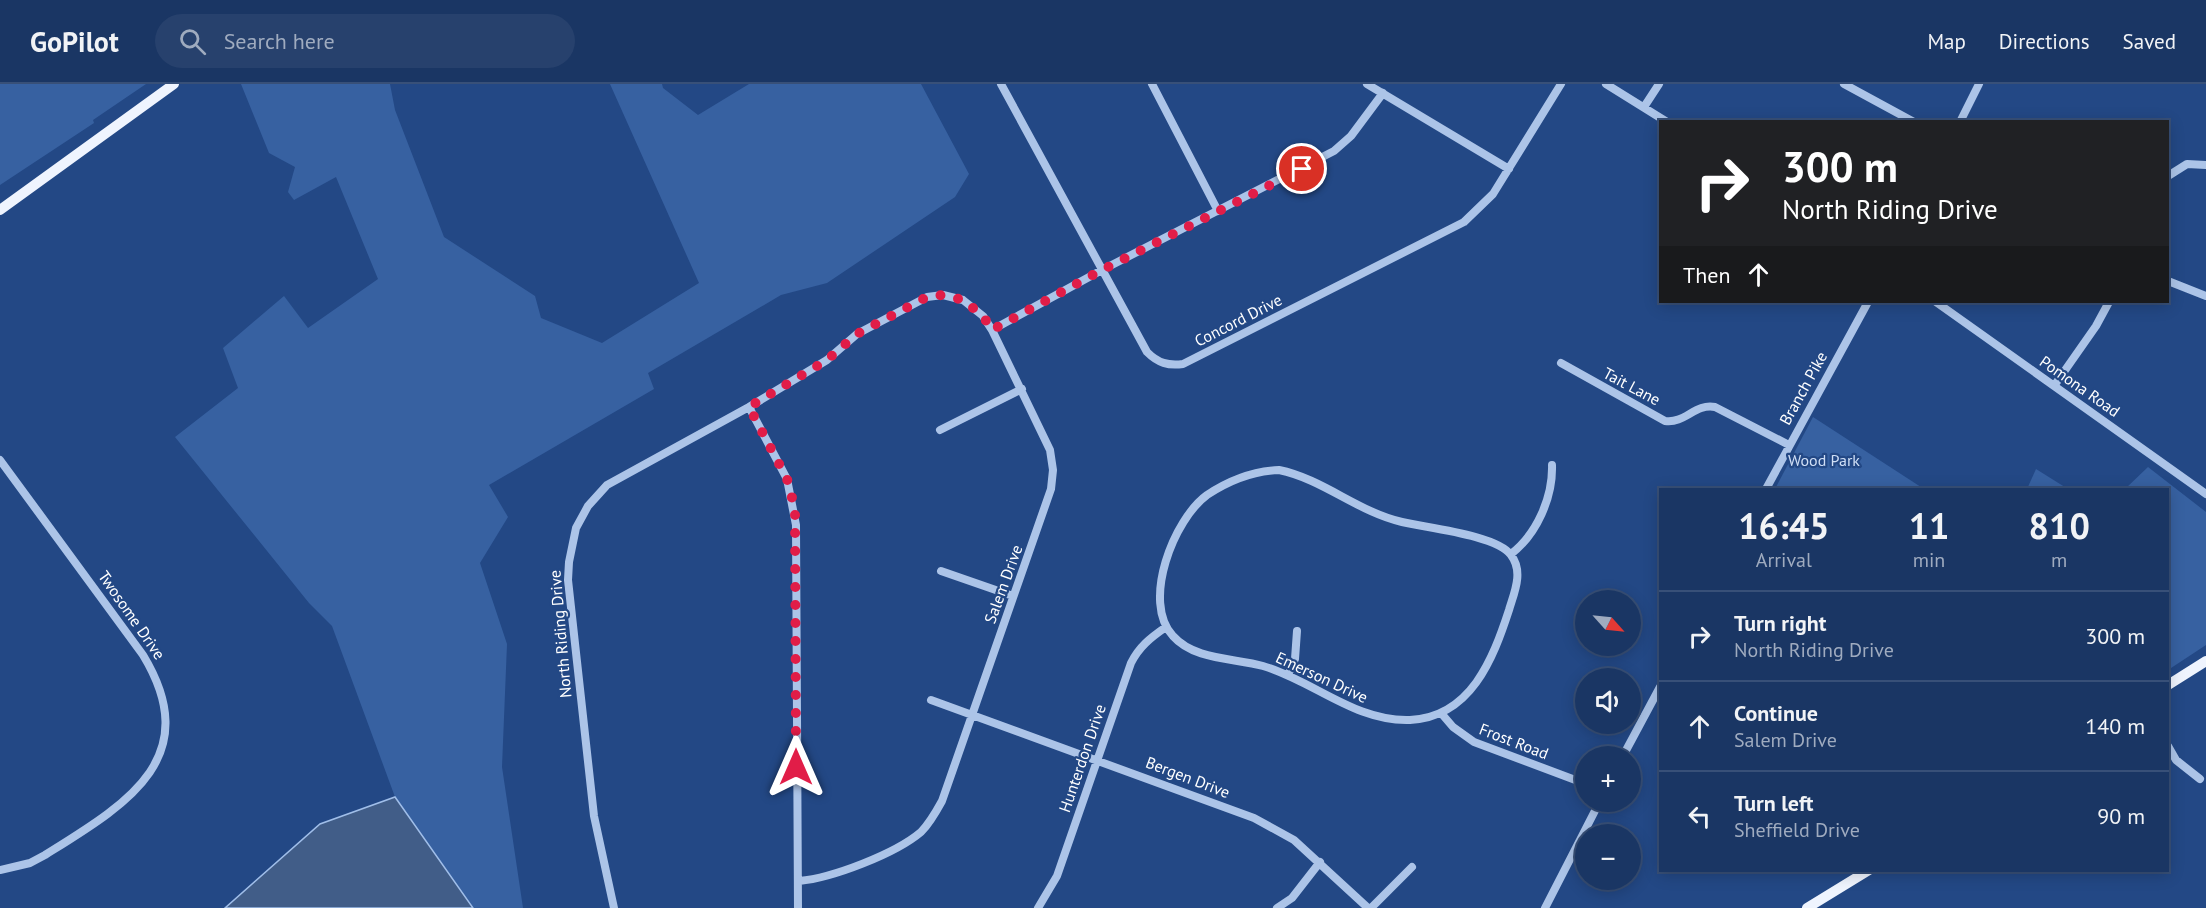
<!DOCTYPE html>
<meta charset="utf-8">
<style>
body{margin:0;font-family:"PT Sans",sans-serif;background:#27416d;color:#f1f3f6;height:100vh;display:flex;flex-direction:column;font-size:22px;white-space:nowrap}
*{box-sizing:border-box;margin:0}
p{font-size:20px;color:#9fabbf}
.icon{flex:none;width:33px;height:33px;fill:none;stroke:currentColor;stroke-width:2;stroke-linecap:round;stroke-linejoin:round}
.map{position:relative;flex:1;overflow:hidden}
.panel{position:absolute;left:1659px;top:404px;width:510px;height:384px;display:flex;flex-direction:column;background:#1a3664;border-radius:0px;box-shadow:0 3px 15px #0003,0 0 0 2px #385078}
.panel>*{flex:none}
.banner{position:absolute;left:1659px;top:36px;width:510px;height:183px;border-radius:0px;box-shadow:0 3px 15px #0003,0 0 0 2px #385078;background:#202124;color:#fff;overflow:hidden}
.needle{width:39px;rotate:117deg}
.controls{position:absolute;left:1575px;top:506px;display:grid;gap:12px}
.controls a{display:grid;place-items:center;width:66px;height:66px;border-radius:50%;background:#1a3664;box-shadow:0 3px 15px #0003,0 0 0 2px #385078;font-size:30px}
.pin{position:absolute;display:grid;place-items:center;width:51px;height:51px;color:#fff;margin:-26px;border:3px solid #fff;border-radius:50%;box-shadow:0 2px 6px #0007}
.me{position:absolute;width:66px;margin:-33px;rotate:0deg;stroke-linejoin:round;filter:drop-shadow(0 0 4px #0008)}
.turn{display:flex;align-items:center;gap:21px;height:126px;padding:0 24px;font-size:27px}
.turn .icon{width:78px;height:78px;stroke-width:2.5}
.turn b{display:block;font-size:42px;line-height:51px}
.then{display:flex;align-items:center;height:57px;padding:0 24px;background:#0003;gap:12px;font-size:22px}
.eta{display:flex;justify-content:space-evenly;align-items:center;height:102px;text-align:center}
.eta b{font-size:36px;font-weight:600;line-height:42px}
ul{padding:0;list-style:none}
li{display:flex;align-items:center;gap:18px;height:90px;padding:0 24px;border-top:2px solid #385078}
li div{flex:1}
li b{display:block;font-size:22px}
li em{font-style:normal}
header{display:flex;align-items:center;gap:36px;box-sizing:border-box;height:84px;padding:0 30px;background:#1a3664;border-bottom:2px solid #385078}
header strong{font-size:28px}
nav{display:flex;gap:33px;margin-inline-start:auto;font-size:21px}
.search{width:420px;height:54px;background:#27416d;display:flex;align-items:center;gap:15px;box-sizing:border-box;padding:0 21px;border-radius:33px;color:#9fabbf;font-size:22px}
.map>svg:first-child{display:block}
</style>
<header>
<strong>GoPilot</strong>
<div class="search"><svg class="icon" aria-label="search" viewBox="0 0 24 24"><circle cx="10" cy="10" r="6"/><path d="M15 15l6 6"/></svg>Search here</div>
<nav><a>Map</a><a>Directions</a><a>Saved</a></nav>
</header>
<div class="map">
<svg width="2206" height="824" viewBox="0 0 2206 824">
<rect width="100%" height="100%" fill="#234885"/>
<path fill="#3761a1" d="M0,0h146l-53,36 1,3 -94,62z
M241,0h149l5,26 49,127 91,59 6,22 61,25 97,-60 -89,-199h52l1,4 35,27 51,-31h172l48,90 -14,23 -128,86 -46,12 -133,78 6,16 -165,96 19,32 -28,46 27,81 -5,123 21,141h-50l-78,-111 -63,-171 -23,-23 -134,-166 63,-49 -15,-40 61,-52 24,32 70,-49 -42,-102 -42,23 -6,-8 7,-25 -26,-14z
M1813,333l111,72h-149z
M2148,383l58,45v133l-38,25v-181h-43z
M2036,385l32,20h-41z"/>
<path fill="#415d88" stroke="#a0bee9" stroke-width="1.5" d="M395,713l78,111h-248l95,-84z"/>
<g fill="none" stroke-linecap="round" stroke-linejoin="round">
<path stroke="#acc4e8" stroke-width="8" d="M1001,0l146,268c11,11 21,14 36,12l281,-142 29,-28 68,-110
M1152,0l66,127
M1367,0l142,85
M1606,0l61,38
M1844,0l70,38
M1644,23l15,-23
M1960,38l19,-38
M2168,92l19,-12 19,1
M2168,197l38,15
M1936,218l270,192
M992,246l110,-60 232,-119 17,-15 32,-43
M1561,279l104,58c20,3 30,-18 50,-14l74,38
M2054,302l42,-60 13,-24
M749,323l38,72 9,46 2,383
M940,346l82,-41
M0,376l143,195c63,104 -18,150 -98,200l-15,8 -30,7
M1279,386c44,9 79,42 123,52 25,6 95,13 109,33 13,17 3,38 -2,55 -16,49 -38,107 -99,110 -55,2 -96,-39 -147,-54 -29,-8 -69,-6 -90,-30 -32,-34 1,-117 34,-141 21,-14 47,-24 72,-25z
M1766,405l102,-187
M1511,470c26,-20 42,-57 41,-89
M941,487l72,25
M1288,591l7,-16 2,-28
M931,616l323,118 40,22 74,68
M1441,629l12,14 21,15 112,42
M2168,662l8,14 24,19
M1623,672l37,-69
M614,824l-20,-92 -26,-236 1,-18 7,-34 12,-22 19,-21 142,-78 78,-47 30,-26 70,-37 16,-2 20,5 20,16 9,14 58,120 3,20 -2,19 -109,312c-6,11 -12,22 -21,31 -26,22 -89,46 -122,49
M1038,824l19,-32 74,-213c8,-16 19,-25 35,-36
M1277,824l15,-10 28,-36
M1371,824l41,-41
M1545,824l55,-107"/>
<path stroke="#eff4fe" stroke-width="10" d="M0,126l174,-126
M2168,601l38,-24
M1807,824l62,-38"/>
</g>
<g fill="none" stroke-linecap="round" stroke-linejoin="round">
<path stroke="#e11d48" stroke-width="10" stroke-dasharray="0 18" d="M796,683l-1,-258 -8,-30 -38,-72 78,-47 30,-26 70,-37 16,-2 20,5 20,16 9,14 110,-60 200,-101"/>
</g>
<g text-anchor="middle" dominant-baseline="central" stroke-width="4.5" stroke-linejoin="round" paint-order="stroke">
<g font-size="16" fill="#fff" stroke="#234885">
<text transform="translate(1238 236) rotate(-27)">Concord Drive</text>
<text transform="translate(1632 302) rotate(28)">Tait Lane</text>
<text transform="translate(2080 302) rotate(35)">Pomona Road</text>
<text transform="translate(1803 304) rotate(-61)">Branch Pike</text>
<text transform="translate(1003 500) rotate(-70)">Salem Drive</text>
<text transform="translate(132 531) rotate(55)">Twosome Drive</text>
<text transform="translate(560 550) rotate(-95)">North Riding Drive</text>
<text transform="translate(1322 593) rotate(25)">Emerson Drive</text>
<text transform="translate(1514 657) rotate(21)">Frost Road</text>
<text transform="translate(1082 674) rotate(-71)">Hunterdon Drive</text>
<text transform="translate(1188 693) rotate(21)">Bergen Drive</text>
</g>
<g font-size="16" fill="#d0dff6" stroke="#234885">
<text x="1824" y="376">Wood Park</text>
</g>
</g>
</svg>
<div class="controls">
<a><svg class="needle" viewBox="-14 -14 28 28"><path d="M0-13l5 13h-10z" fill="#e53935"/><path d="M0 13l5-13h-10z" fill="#9fabbf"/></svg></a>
<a><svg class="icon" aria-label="sound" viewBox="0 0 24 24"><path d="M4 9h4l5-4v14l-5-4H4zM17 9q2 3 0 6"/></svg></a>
<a>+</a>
<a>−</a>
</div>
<div class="pin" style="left:1302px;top:85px;background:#d93025"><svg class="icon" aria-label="arrive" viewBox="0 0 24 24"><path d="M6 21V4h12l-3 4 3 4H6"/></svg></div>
<svg class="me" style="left:796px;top:683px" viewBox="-20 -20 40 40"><path d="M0-17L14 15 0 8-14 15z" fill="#e11d48" stroke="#fff" stroke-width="4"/></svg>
<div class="banner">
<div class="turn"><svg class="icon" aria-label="right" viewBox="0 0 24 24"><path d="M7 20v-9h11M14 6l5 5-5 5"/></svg><div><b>300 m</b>North Riding Drive</div></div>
<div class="then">Then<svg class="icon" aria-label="ahead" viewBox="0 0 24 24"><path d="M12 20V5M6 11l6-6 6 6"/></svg></div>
</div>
<section class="panel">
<div class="eta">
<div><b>16:45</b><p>Arrival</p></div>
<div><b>11</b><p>min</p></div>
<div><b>810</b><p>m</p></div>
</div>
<ul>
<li><svg class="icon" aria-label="right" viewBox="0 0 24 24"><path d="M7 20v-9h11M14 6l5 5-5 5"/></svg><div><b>Turn right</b><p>North Riding Drive</p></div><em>300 m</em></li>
<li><svg class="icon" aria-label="ahead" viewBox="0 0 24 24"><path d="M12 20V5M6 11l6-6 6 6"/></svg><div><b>Continue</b><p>Salem Drive</p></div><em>140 m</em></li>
<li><svg class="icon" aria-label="left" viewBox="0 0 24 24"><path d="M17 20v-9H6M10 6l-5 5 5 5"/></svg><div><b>Turn left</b><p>Sheffield Drive</p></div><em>90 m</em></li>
</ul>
</section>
</div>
